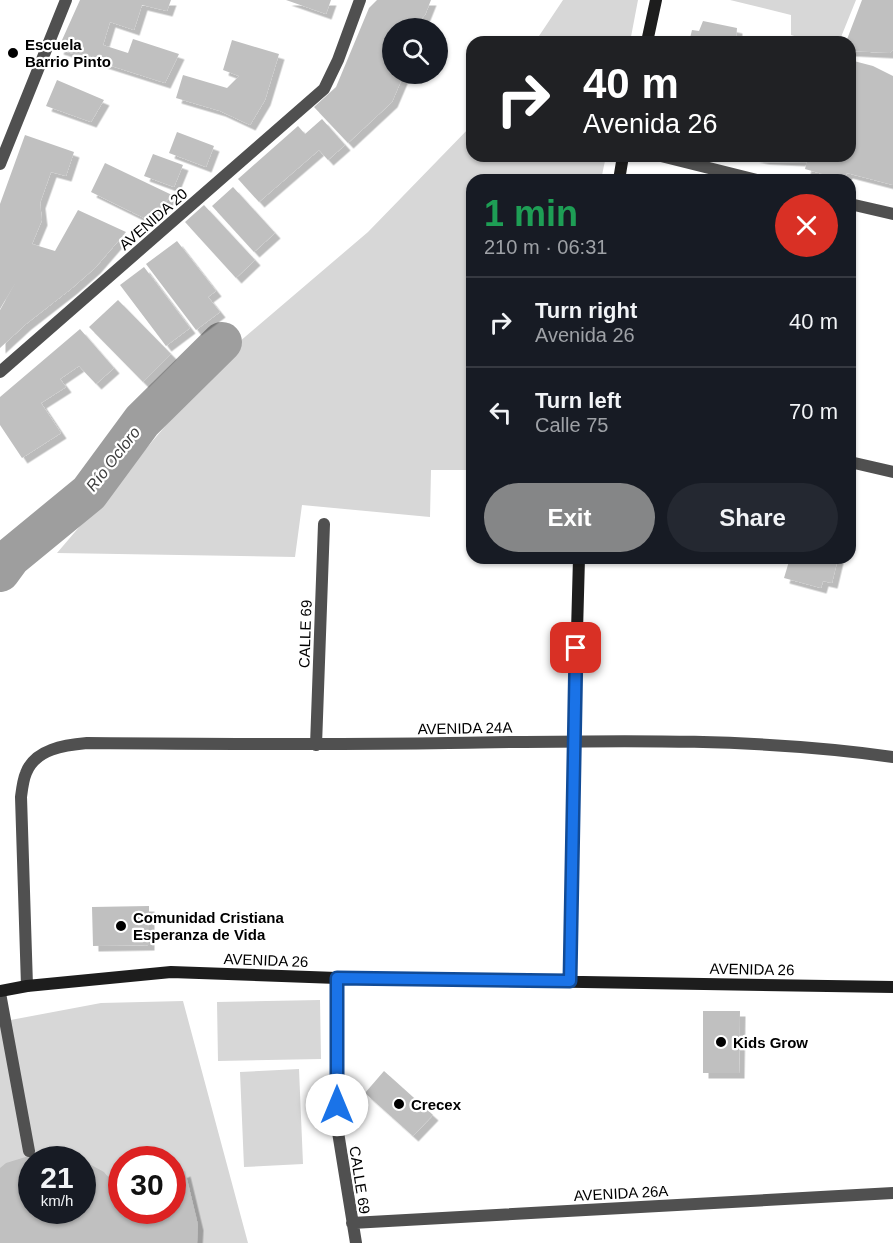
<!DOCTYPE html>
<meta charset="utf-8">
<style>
body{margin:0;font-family:Helvetica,sans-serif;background:#242831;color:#f1f3f6;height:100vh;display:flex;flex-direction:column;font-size:22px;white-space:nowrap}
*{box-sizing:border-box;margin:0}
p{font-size:20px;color:#9ea1a6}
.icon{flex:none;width:33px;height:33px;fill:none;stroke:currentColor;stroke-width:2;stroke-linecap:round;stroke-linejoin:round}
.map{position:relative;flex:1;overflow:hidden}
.sheet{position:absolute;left:466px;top:174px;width:390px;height:390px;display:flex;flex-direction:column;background:#171b24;border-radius:18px;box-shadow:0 2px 4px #0004}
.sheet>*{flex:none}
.banner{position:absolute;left:466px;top:36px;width:390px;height:126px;border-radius:18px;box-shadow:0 2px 4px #0004;background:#202124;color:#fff;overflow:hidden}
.buttons{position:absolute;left:382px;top:18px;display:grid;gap:12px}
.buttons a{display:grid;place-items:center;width:66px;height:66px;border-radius:50%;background:#171b24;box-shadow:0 2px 4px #0004;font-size:30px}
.speed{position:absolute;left:18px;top:1146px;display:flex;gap:12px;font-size:30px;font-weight:700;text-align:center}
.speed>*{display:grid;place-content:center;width:78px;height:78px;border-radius:50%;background:#171b24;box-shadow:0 2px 4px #0004;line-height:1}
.speed small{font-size:15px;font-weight:400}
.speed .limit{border:9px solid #d22;background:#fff;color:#111}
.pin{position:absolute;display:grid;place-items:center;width:51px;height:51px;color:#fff;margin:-26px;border-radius:12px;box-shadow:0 3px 9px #0006}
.me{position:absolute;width:66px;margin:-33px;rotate:0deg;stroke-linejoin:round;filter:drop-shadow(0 0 4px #0008)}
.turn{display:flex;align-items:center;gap:21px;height:126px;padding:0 18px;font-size:27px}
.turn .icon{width:78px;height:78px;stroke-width:2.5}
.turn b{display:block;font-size:42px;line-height:51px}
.round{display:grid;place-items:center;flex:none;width:63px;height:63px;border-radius:32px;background:#242831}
.head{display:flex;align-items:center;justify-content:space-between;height:102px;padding:0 18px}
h1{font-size:36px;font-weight:600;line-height:45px;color:#1e9e55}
.button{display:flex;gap:12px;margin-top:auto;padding:12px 18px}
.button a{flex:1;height:69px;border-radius:36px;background:#858687;color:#fff;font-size:24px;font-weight:600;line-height:69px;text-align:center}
.button a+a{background:#242831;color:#f1f3f6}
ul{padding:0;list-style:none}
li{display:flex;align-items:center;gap:18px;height:90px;padding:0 18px;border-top:2px solid #363941}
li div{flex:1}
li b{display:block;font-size:22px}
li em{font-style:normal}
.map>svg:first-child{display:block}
</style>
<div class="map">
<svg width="893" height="1243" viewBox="0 0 893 1243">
<defs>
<filter id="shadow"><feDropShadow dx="5.5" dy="5.5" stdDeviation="0" flood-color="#0004"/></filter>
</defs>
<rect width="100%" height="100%" fill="#fff"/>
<path fill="#d7d7d7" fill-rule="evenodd" d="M563,0h75l-8,42h-95z
M730,0h126l-17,42h-24l-24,-7v-20z
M472,125v31h134l-5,24h-129v290h-41l-1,47 -128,-12 -7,52 -238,-4 175,-205 136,-116z
M320,1000l1,59 -103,2 -1,-59z
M183,1001l65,242h-248v-221l101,-19zM32,1160h50v50h-50zM122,1160h50v50h-50z
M299,1069l4,95 -59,3 -4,-95z"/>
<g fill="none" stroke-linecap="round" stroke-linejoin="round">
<path stroke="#9e9e9e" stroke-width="40" d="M0,572l11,-15 78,-64 53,-72 80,-79"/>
</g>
<path fill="#c0c0c0" filter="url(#shadow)" d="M80,0h91l-4,11 -25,-6 -8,25 -24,-8 -7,23 25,8 5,-14 46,15 -14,29 -107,-34z
M286,0h45l-5,14z
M377,0h54l-6,15 -12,13h-20v46h11l-12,28 -44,41 -34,-36 22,-20 33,-79z
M862,0h31v50l-3,3 -40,-2v-9h-4z
M703,21l34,7 -1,14h-47l3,-12 7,1z
M232,40l47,14 -14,46 -15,25 -30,-14 -44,-13 7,-23 44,13 12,-12 -16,-6z
M850,60l23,6 20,10v109l-46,-12 -4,7 -38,-11 2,-8 -43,-2 -10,-2 96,-1z
M57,80l47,20 -13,22 -45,-16z
M322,119l23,26 -17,15 -9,-10 -60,52 -21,-23 60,-53 7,8z
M177,132l37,14 -8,21 -37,-14z
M25,135l49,17 -8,24 -15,-4 -11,31 2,17 -10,24 23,7 23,-41 48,22 -31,36 -24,21 -45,35 -26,24v-38l17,-30 -17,29v-105z
M153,154l30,11 -9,22 -30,-11z
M105,163l67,32 -24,25 -57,-28z
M233,187l42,46 -21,19 -42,-46z
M204,205l51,55 -19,18 -51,-56z
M177,241l39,50 -8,6 12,15 -24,18 -50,-66z
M144,267l46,61 -24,18 -46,-61z
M118,300l53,54 -28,28 -54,-55z
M80,329l34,39 -18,16 -17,-18 -19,13 6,8 -25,16 20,30 -39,25 -22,-33v-28z
M790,558h48l-6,25 -9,-2 -2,7 -37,-10z
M149,906v39l-56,1 -1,-39z
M703,1011h37l-1,62h-36z
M384,1071l49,44 -20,21 -48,-43z
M42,1152l39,8h-49v50h50v-50l22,12 18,23v15h50v-33l13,-6 13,54 -1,18h-197v-75l6,-5z"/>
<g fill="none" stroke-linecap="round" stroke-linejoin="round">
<path stroke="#505050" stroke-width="12" d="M0,993l29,158"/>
<path stroke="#505050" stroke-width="12" d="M661,156l96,24
M0,164l66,-164
M850,204l43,10
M0,372l324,-283 14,-29 22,-60
M850,462l43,10
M316,745l8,-221
M337,978v148l19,117
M27,986l-6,-189c1,-8 2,-17 5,-24 9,-24 39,-28 61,-30 121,1 242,2 362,0 148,-2 297,-7 444,14
M352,1223l541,-30"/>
<path stroke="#1d1d1d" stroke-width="12" d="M647,42l9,-42
M619,180l4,-24
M570,981l4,-240 5,-183
M0,991l27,-5 144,-14 166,6 556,9"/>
</g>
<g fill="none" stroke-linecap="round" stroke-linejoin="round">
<defs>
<path id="route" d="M337,1105v-127l233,3 6,-333"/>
</defs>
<use href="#route" stroke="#114b97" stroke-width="15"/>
<use href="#route" stroke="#1a73e8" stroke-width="10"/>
</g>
<g fill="#000" stroke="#fff" stroke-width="2">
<circle cx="13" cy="53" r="6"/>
<circle cx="121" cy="926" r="6"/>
<circle cx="721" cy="1042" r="6"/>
<circle cx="399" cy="1104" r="6"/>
</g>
<g text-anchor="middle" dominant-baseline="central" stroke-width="4.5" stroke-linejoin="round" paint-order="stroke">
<g font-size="15" font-weight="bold" fill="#000" stroke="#fff" text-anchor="start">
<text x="25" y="44">Escuela<tspan x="25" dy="17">Barrio Pinto</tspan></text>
<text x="133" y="917">Comunidad Cristiana<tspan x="133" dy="17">Esperanza de Vida</tspan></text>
<text x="733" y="1042">Kids Grow</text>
<text x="411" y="1104">Crecex</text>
</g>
<g font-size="15" fill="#000" stroke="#fff">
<text transform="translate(153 219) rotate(-41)">AVENIDA 20</text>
<text transform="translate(305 634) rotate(-88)">CALLE 69</text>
<text transform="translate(465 728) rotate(-1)">AVENIDA 24A</text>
<text transform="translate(266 960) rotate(2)">AVENIDA 26</text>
<text transform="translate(752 969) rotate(1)">AVENIDA 26</text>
<text transform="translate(360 1180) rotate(81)">CALLE 69</text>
<text transform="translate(621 1193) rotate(-3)">AVENIDA 26A</text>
</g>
<g font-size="16" font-style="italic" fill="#3f3f3f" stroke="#fff">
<text transform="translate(113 459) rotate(-52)">Río Ocloro</text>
</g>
</g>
</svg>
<div class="buttons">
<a><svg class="icon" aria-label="search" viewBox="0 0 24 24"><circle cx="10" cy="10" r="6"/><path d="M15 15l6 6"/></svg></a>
</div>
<div class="speed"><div>21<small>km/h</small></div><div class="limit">30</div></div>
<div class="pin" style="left:576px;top:648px;background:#d93025"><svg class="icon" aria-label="arrive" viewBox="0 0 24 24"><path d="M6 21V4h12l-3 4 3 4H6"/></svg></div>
<svg class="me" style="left:337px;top:1105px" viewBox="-20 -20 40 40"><circle r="19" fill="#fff"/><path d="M0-13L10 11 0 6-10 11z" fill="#1a73e8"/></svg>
<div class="banner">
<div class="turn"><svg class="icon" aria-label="right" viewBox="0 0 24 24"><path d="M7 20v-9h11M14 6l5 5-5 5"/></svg><div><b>40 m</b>Avenida 26</div></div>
</div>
<section class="sheet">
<div class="head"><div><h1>1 min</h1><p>210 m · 06:31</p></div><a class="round" style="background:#d93025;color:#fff"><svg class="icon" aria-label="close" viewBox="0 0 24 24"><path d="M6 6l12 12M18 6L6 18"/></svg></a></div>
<ul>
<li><svg class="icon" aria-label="right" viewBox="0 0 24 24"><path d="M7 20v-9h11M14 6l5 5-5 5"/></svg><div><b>Turn right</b><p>Avenida 26</p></div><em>40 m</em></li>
<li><svg class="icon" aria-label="left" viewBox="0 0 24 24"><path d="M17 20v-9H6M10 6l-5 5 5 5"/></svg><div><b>Turn left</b><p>Calle 75</p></div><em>70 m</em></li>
</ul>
<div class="button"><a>Exit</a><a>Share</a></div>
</section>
</div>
